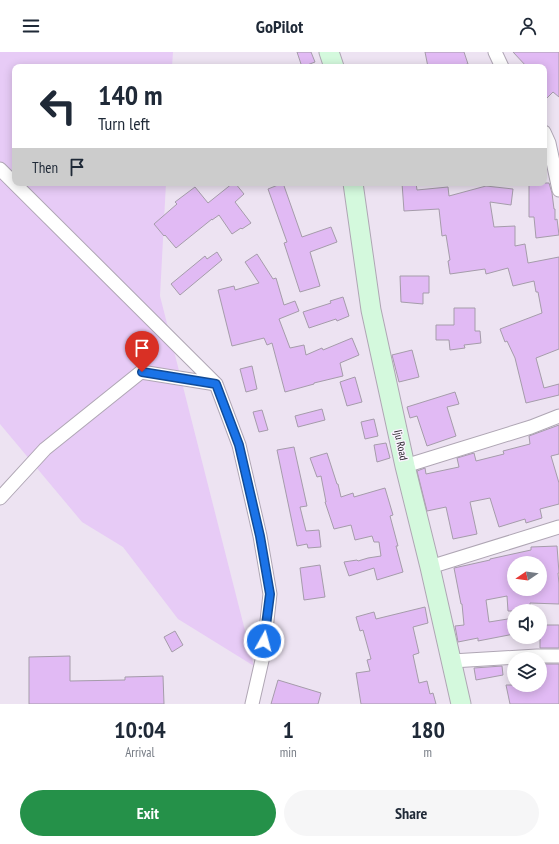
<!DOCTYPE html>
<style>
body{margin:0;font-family:"PT Sans Narrow",sans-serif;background:#f6f6f7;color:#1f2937;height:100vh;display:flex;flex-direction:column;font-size:15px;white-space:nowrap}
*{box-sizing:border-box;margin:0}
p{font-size:13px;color:#747a83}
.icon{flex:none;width:22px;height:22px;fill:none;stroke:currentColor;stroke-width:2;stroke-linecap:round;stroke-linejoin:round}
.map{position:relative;height:652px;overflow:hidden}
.drawer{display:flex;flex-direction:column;background:#fff;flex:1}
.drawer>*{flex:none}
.top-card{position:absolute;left:12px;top:12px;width:535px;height:122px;border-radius:8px;box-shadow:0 2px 10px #0003;background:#fff;color:#1f2937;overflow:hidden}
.needle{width:26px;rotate:257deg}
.fabs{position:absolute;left:507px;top:504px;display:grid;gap:8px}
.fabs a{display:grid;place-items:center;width:40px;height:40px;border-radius:50%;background:#fff;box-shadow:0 2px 10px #0003;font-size:20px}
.pin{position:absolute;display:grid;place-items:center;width:34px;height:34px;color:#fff;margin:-41px -17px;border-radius:50% 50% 50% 0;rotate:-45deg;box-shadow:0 0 4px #0007}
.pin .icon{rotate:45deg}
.me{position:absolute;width:44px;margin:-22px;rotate:7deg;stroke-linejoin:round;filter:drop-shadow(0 0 3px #0008)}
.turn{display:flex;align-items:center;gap:14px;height:84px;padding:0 20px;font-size:18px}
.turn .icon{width:52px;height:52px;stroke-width:2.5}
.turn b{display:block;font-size:28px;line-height:34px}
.then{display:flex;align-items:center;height:38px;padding:0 20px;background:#0003;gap:8px;font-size:15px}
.eta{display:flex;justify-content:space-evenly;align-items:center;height:68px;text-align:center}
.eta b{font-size:24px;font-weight:600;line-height:28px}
.action{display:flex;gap:8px;margin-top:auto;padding:8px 20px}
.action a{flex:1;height:46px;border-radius:24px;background:#259149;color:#fff;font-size:16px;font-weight:600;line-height:46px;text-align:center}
.action a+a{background:#f6f6f7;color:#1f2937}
header{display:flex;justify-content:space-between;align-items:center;height:52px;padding:0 20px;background:#fff;font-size:18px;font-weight:600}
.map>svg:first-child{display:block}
</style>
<header><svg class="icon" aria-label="menu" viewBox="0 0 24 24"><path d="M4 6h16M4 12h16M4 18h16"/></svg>GoPilot<svg class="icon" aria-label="person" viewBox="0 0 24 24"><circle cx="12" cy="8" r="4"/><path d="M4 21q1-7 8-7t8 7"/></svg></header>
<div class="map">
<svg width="559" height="652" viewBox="0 0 559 652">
<rect width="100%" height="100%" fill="#ede3f2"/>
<path fill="#e7cbf6" d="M0,0h173l-1,15h-157v116h151l-6,113 94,370 -76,-47 -55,-72 -41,-25 -82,-98z"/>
<path fill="#e1baf4" stroke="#a59caa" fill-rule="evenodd" d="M297,0h14l4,10 -13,5z
M425,0h39l4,12 -5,1 1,2h-36z
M513,0h46v45l-6,-5 -9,9v-34h-17z
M233,131h2l9,11 -9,8 16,21 -9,6 -1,-1 -9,6 -13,-19 -7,5v-1l-36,29 -11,-13 -1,1 -10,-12 23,-20 -2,-2 20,-15 13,16z
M283,131l19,54 29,-10 6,15 -27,10 10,34 -20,6 -16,-49 3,-1 -19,-53z
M402,131h14l1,7 31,-3 1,9 37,-10 27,3 -2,16 -21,-3 4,25 21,-1v20l10,-2 3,19 31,-6v92l-23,9 8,30 15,-4v11l-33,8 -11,-45 -8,-17 -2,1 -5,-13 42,-16 -4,-21h-2l-2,-11 -21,5 -5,-18 -22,6 -1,-5 -35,5 -2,-13 2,-1 -4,-25 -4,1 -3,-27 -35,2z
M529,131h20l3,10 2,16h1v11l2,-1 2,16 -23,3 -2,-21h-5z
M217,200l5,8 -42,35 -9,-11 34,-28 2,3z
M257,202l16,25 3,-1 8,27 11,-4 4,10 -20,8 11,29 14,-3 2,10 16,-7 1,2 29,-12 7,17 -19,8 3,13 -29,7v1l-29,8 -13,-49 -5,2 -3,-7 -32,8 -14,-56 16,-4 1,4 24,-7 -14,-21z
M400,224h29v17h-6v11l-22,-2z
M343,245l6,19 -12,5 -1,-2 -27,9 -6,-16 28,-9 -1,-2z
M454,256h21v23h5l1,12 -17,2 1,3 -15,2 -1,-10h-13v-15h18z
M412,298l7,27 -20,5 -7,-27z
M252,314l5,23 -11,3 -6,-23z
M355,325l7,25 -15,4 -7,-24z
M455,340l4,12 -12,3 9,29 -29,10 -10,-30 -7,2 -3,-11z
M322,357l3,11 -27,7 -3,-11z
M262,358l6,20 -9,2 -6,-20z
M374,367l4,17 -13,3 -4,-17z
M559,373v29l-8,2 8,27v21l-19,5 2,9 -16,5 -1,-4 -26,8 -9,-29 -20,4 7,32 -24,5 -7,-32 -19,4 -10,-40 8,-3 1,6 33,-7 -2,-9 17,-5 2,8 28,-7 -1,-3 27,-7 -1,-8z
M386,391l4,15 -13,4 -3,-17z
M294,395l13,59 -7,1 6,24 13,-1 2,17 -13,1 -1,-4 -10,2 -20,-96z
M327,401l10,31h1l3,13 12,-4 1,4 31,-9 8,27 -3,1 8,30h-2l7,26 -26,8 -3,-12 -25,8 -5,-14 13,-2 1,1 10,-3 13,-2 -2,-14h-5l-2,-6 -17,4 -4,-15 -17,4 -9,-27h1l-5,-26 -4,1 -7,-19z
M557,494l2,27h-1l1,11v20l-29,-1v8h-22l-1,-15 -21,4 3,22 25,-4v16l-36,7v-3l-20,4 -3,-16 9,-1 -2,-21h-1l-7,-36 36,-8v-1l41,-9v-3zM514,511h26v26h-26z
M320,513l5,32 -21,3 -4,-32z
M425,555l3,16 -15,4 6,26 -6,2 6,28 8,-2 3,13 3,-1 3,11h-75l-5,-31 14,-2 -3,-11 4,-1 -8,-29 -3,1 -4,-14 18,-5 2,7z
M540,573h19v23h-19z
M175,579l8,14 -11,7 -8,-15z
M70,604v25l55,-1v-3l38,-1 1,28h-135v-47z
M540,612h19v40h-49l-4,-19h34z
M502,614l1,9 -27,5 -2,-12z
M278,628l43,13 -3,11h-47z"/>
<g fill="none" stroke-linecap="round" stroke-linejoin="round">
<defs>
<path id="street" d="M495,0l7,15
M544,80l5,11 10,47
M0,117l216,215 23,61 21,91 10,58 -7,62 -11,48
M405,414l126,-39 28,-11
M0,446l45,-49 96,-77 75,12
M430,515l129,-40
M452,609l85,-5h22"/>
<path id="secondary" d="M329,0l5,15
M353,131l18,127 34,156 25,101 31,137"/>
</defs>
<use href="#street" stroke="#afa6b4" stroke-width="15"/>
<use href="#secondary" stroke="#afa6b4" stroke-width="21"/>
<use href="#street" stroke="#fff" stroke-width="13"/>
<use href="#secondary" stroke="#d4f9dd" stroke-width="19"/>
</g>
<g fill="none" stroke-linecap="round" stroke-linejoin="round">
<defs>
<path id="route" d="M142,320l74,12 23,61 21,91 10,58 -6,47"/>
</defs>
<use href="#route" stroke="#114b97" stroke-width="10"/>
<use href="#route" stroke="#1a73e8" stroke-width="7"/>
</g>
<g text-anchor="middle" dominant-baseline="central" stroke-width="3" stroke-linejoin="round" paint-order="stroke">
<g font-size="11" fill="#2d292f" stroke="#f9f1fd">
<text transform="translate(401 393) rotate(78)">Iju Road</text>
</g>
</g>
</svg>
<div class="fabs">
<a><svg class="needle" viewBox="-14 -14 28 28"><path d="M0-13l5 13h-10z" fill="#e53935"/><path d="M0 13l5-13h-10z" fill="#747a83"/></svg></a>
<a><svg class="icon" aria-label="sound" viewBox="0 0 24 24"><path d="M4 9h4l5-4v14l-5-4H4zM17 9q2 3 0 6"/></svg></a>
<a><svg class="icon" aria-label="layers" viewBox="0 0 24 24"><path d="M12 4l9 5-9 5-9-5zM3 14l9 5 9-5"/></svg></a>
</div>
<div class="pin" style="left:142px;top:320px;background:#d93025"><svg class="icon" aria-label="arrive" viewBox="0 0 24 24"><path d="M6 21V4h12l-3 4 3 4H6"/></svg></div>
<svg class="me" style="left:264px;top:589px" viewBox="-20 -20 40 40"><circle r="17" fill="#1a73e8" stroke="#fff" stroke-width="3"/><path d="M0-11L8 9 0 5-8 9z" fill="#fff"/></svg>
<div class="top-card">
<div class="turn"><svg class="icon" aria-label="left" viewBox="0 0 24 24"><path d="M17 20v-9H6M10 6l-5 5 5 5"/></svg><div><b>140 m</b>Turn left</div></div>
<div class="then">Then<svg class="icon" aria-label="arrive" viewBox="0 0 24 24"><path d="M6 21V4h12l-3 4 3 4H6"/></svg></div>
</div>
</div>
<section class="drawer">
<div class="eta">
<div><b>10:04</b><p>Arrival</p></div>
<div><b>1</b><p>min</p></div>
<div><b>180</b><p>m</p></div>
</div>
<div class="action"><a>Exit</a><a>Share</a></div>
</section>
